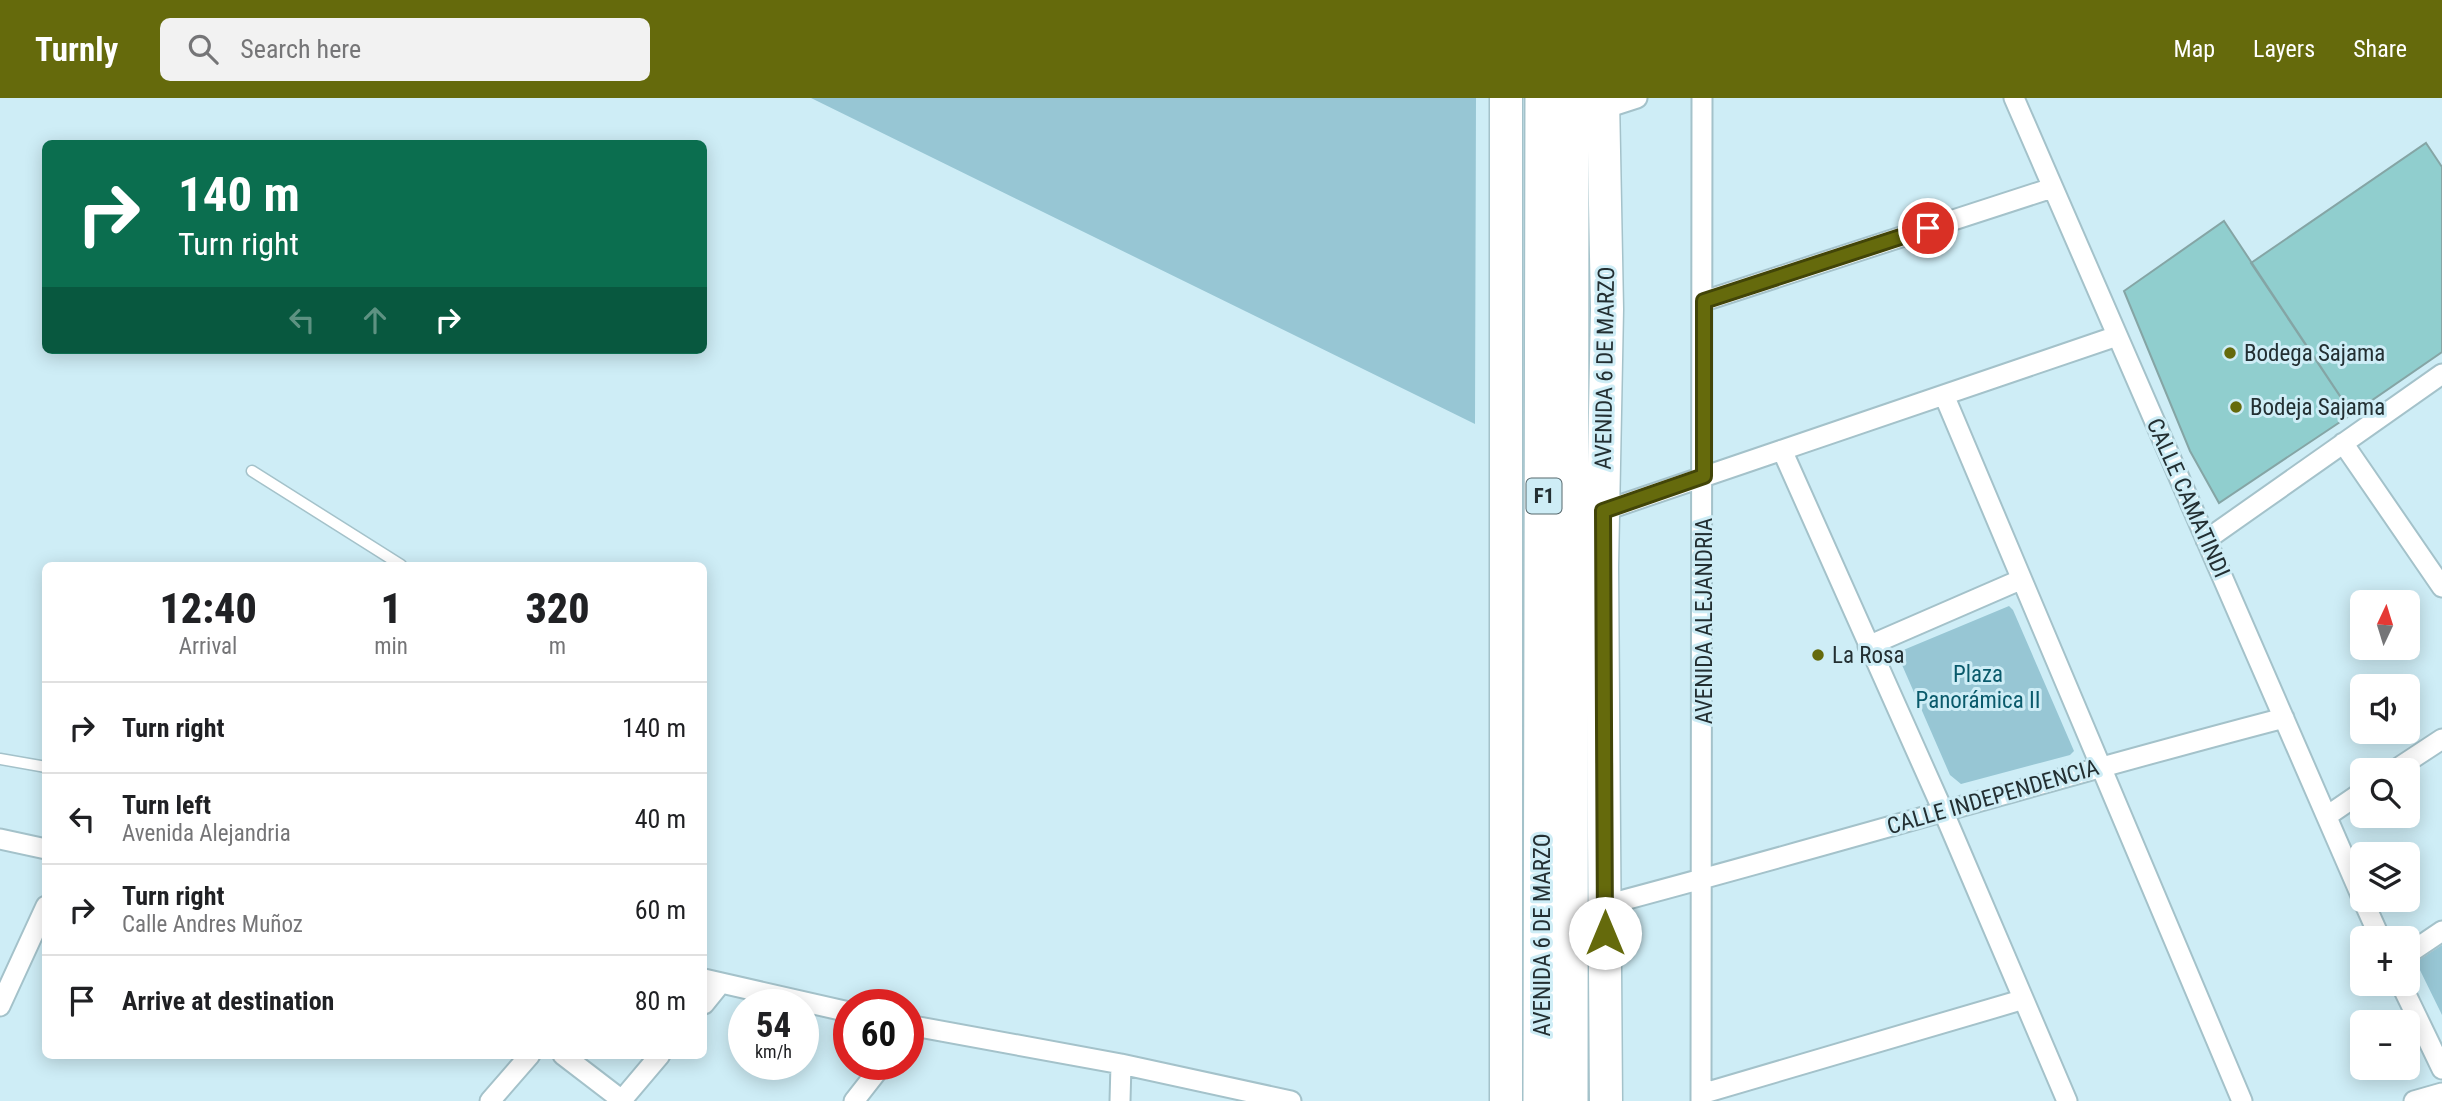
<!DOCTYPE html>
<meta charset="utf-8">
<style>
body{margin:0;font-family:"Roboto Condensed",sans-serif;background:#f2f2f2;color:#202124;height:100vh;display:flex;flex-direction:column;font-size:26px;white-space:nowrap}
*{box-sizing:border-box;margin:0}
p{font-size:23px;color:#757577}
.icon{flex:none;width:38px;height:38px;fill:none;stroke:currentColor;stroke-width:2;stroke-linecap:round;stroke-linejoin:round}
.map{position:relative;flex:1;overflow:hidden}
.side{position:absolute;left:42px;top:464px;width:665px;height:497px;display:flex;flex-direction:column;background:#fff;border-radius:10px;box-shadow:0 4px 18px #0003}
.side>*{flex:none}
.top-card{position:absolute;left:42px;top:42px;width:665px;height:214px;border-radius:10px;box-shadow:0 4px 18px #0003;background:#0b6e4f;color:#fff;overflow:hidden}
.needle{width:46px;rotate:4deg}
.fabs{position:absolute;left:2350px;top:492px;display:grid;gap:14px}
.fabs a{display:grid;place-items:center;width:70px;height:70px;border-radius:10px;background:#fff;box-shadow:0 4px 18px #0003;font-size:35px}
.speed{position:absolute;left:728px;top:891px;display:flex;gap:14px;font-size:35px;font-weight:700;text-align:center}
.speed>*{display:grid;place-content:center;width:91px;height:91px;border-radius:50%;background:#fff;box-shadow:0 4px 18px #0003;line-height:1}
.speed small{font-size:18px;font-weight:400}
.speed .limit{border:10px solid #d22;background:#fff;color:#111}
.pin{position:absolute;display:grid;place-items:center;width:60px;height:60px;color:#fff;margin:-30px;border:4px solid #fff;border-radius:50%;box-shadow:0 2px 7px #0007}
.me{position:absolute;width:77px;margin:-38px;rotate:0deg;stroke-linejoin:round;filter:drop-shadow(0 0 5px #0008)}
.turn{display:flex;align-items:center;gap:24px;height:147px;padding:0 21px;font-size:32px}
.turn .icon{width:91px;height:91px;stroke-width:2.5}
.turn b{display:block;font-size:49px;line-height:60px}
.lanes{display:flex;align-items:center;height:66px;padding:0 21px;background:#0003;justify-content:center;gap:35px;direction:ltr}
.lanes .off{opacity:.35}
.eta{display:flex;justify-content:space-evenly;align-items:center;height:119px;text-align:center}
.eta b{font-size:42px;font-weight:800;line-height:49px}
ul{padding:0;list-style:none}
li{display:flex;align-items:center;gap:21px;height:91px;padding:0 21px;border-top:2px solid #e0e0e0}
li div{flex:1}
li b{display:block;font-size:26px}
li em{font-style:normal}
header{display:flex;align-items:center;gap:42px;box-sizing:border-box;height:98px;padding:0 35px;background:#656a0c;color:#fff}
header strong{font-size:33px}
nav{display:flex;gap:38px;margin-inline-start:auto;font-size:24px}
.search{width:490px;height:63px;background:#f2f2f2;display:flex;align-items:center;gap:18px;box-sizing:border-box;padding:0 24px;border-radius:10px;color:#757577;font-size:26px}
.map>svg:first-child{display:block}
</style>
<header>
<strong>Turnly</strong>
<div class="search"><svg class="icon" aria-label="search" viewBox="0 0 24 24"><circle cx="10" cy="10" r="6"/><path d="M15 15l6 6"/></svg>Search here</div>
<nav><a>Map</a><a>Layers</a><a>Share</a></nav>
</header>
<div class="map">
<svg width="2442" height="1003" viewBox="0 0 2442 1003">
<rect width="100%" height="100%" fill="#ceedf6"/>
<path fill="#97c6d4" d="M811,0h665l-1,326z
M2009,508l4,4 61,141 -4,4 -109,29 -11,-9 -51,-117 2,-7z
M2442,847v70l-26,-53z"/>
<path fill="#90cece" stroke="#85a5a5" stroke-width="2" d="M2426,45l16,24v185l-90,62 -101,-151z
M2224,123l128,193 -133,89 -29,-52 -66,-160z"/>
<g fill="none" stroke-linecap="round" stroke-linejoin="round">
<defs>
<path id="lane" d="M252,373l149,94
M0,661l46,8"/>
<path id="street" d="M2014,0l348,800
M1603,11l34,-11
M1704,203l348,-113
M1944,297l298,706
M2343,345l99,144
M1782,352l162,363 123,288
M1603,413l514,-175
M2206,442l236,-166
M1868,548l152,-66
M2395,672l47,-31
M2327,718l35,-24
M0,741l46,10
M2363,802l17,38
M1605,807c227,-60 452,-128 679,-187
M2408,856l34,-23
M704,881l145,33
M2401,886l41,85
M704,906l17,-21
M0,908l46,-100
M908,927l213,39 170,37
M563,957l60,46
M1701,996l320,-94
M622,1002l38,-45
M490,1003l40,-46
M854,1003l29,-37
M1120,1003l1,-37
M1701,1003l1,-1003
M2414,1003l28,-8"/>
<path id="primary" d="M1506,0v1003
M1603,0l4,211 -5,258 4,534"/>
<path id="highway" d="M1542,1003l2,-1003
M1569,1003l1,-1003"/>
</defs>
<use href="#lane" stroke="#a4c2ca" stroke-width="13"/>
<use href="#street" stroke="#a4c2ca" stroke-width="23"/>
<use href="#primary" stroke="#a4c2ca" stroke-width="35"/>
<use href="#highway" stroke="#a4c2ca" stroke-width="40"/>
<use href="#lane" stroke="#fff" stroke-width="10"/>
<use href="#street" stroke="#fff" stroke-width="19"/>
<use href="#primary" stroke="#fff" stroke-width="32"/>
<use href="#highway" stroke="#fff" stroke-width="37"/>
</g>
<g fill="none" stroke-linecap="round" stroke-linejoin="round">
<defs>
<path id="route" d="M1605,835l-2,-422 101,-35v-175l224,-73"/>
</defs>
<use href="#route" stroke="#424508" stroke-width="18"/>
<use href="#route" stroke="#656a0c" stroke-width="12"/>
</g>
<g fill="#656a0c" stroke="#ceedf6" stroke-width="2.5">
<circle cx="2230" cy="255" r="7"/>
<circle cx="2236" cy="309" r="7"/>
<circle cx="1818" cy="557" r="7"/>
</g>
<g text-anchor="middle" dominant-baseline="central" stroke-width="6" stroke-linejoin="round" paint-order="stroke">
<rect fill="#ceedf6" stroke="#56686d" stroke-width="2" x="1526.5" y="380.5" width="35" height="35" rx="5"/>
<g font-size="21" font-weight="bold" fill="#232f32">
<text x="1544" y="398">F1</text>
</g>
<g font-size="23" fill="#232f32" stroke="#ceedf6" text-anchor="start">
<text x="2244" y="255">Bodega Sajama</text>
<text x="2250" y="309">Bodeja Sajama</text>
<text x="1832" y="557">La Rosa</text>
</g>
<g font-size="23" fill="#232f32" stroke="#ceedf6">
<text transform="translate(1605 270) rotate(-89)">AVENIDA 6 DE MARZO</text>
<text transform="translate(2188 400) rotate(66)">CALLE CAMATINDI</text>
<text transform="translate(1704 523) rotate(-90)">AVENIDA ALEJANDRIA</text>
<text transform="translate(1993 699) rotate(-16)">CALLE INDEPENDENCIA</text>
<text transform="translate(1542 837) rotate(-90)">AVENIDA 6 DE MARZO</text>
</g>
<g font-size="23" fill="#095a6b" stroke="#ceedf6">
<text x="1978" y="576">Plaza<tspan x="1978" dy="26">Panorámica II</tspan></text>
</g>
</g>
</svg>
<div class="fabs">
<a><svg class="needle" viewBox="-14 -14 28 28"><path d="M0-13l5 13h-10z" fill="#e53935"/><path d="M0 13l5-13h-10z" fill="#757577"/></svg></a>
<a><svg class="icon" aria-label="sound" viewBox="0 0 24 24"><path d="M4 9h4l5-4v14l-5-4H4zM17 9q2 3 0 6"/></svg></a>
<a><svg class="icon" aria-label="search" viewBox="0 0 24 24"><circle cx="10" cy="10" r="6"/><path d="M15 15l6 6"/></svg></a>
<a><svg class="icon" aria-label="layers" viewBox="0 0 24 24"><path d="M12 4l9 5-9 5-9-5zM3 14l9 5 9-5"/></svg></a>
<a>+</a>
<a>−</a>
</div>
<div class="speed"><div>54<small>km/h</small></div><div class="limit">60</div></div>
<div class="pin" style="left:1928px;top:130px;background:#d93025"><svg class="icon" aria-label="arrive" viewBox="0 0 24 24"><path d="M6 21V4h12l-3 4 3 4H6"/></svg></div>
<svg class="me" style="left:1605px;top:835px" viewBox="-20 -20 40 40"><circle r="19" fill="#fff"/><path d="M0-13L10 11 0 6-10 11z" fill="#656a0c"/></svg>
<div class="top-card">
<div class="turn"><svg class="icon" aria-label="right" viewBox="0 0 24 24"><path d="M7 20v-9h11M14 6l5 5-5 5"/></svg><div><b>140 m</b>Turn right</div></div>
<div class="lanes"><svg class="icon off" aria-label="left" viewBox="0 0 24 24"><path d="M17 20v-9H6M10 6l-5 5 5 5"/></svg><svg class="icon off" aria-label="ahead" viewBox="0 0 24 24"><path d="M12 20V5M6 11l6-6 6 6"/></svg><svg class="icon" aria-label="right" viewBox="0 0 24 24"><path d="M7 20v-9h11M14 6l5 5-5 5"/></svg></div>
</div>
<section class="side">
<div class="eta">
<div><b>12:40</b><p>Arrival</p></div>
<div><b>1</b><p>min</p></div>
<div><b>320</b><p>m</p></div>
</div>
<ul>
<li><svg class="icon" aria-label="right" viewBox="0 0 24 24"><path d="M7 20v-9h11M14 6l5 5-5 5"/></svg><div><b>Turn right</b></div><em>140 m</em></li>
<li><svg class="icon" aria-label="left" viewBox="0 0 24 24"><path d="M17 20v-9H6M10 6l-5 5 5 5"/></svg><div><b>Turn left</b><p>Avenida Alejandria</p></div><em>40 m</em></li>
<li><svg class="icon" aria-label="right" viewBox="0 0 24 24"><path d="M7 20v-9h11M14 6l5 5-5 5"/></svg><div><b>Turn right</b><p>Calle Andres Muñoz</p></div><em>60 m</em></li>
<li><svg class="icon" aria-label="arrive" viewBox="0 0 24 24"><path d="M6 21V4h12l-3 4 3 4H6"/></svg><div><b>Arrive at destination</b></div><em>80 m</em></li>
</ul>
</section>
</div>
